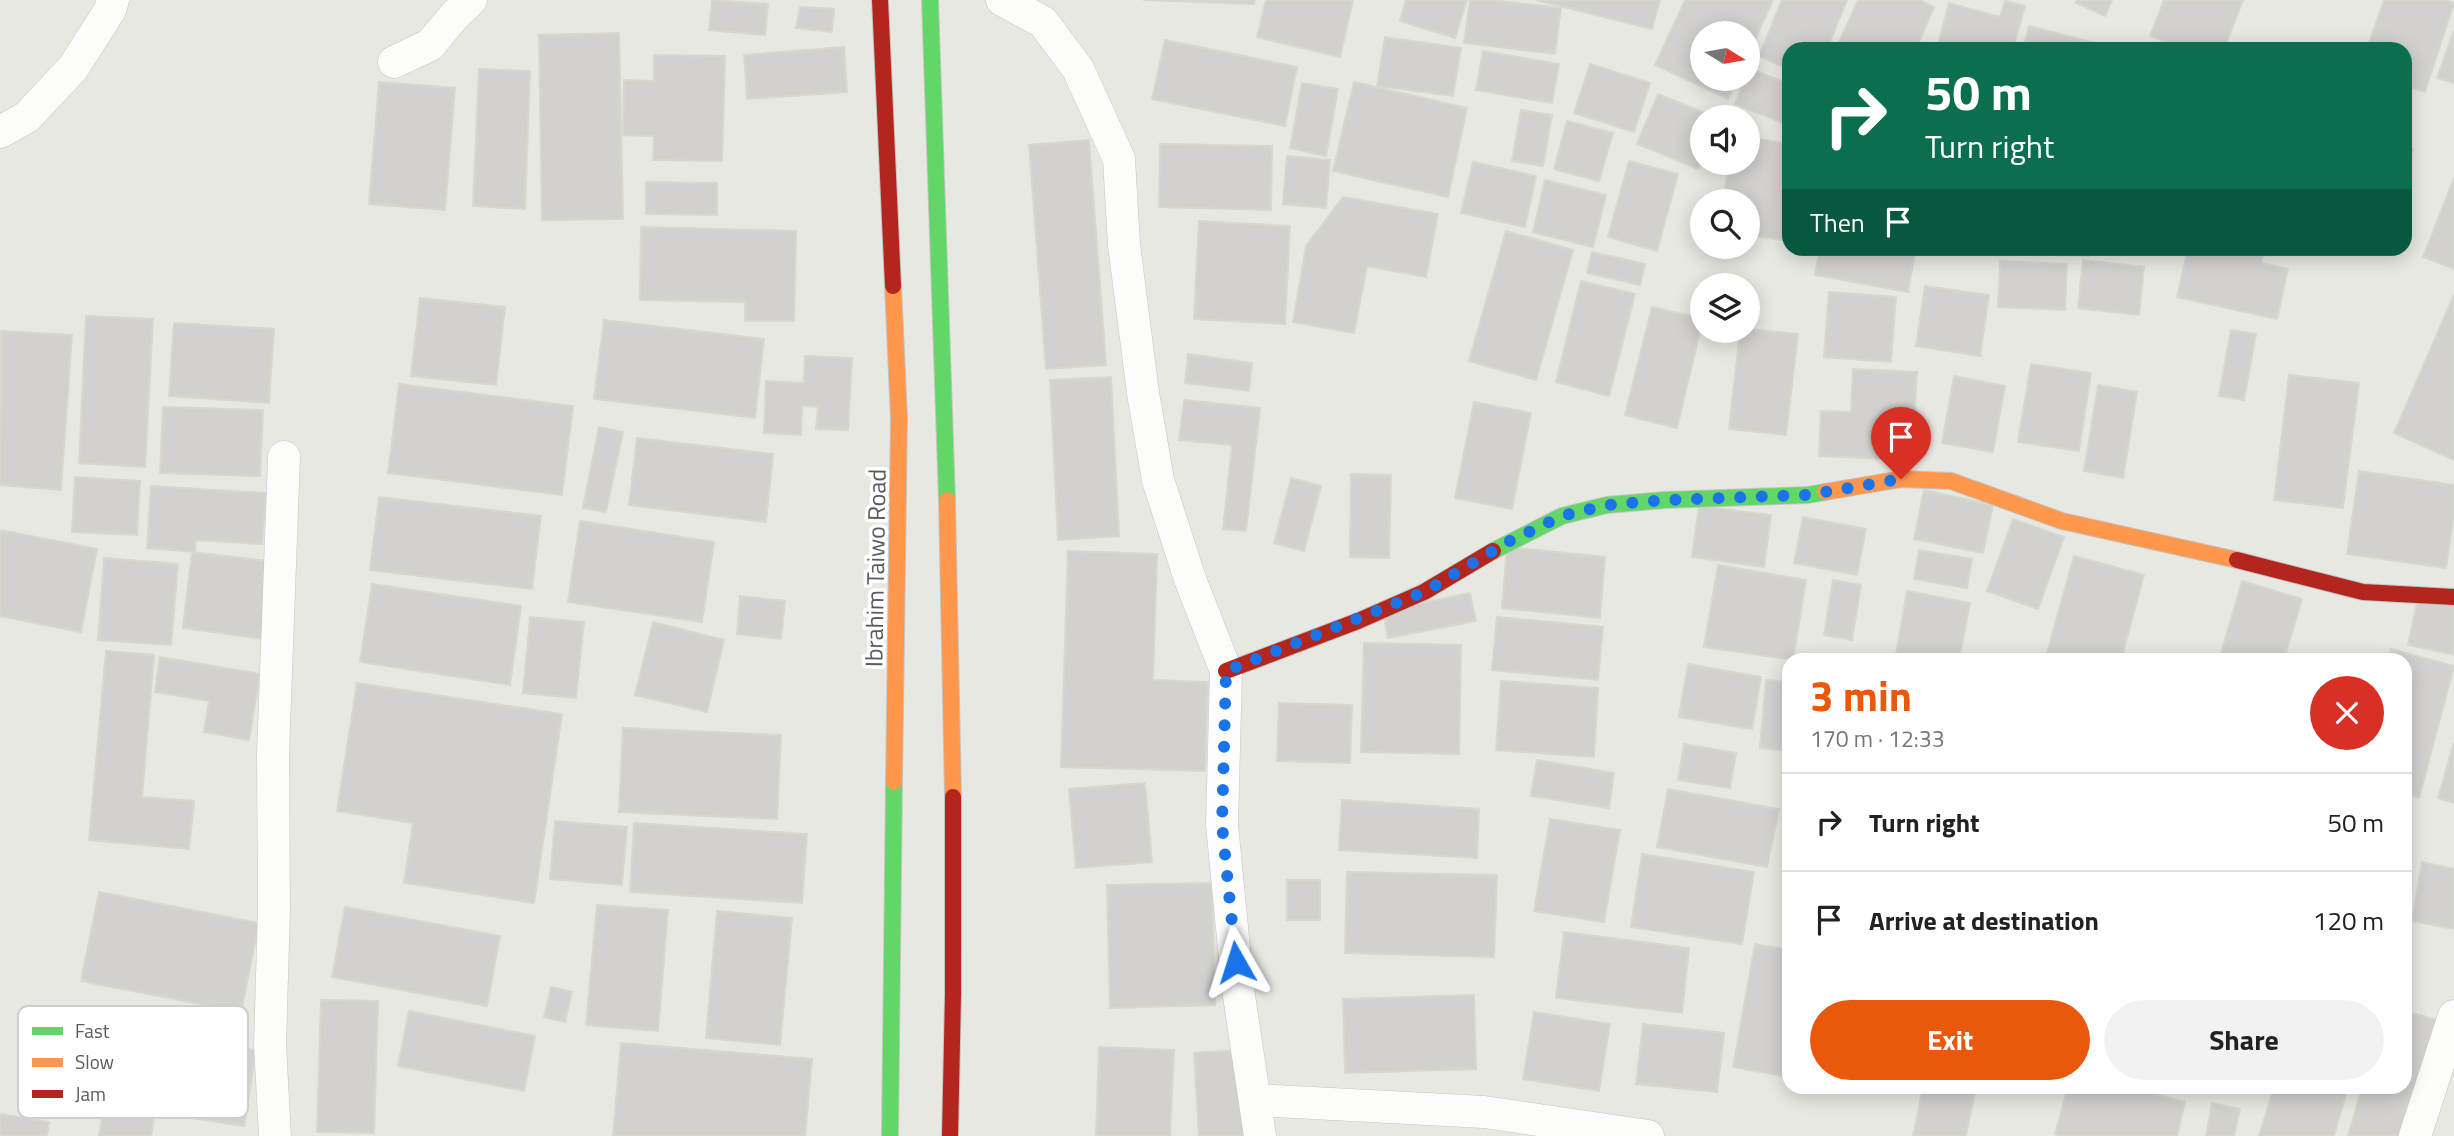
<!DOCTYPE html>
<meta charset="utf-8">
<style>
body{margin:0;font-family:"Titillium Web",sans-serif;background:#f2f2f2;color:#222;height:100vh;display:flex;flex-direction:column;font-size:26px;white-space:nowrap}
*{box-sizing:border-box;margin:0}
p{font-size:23px;color:#767676}
.icon{flex:none;width:38px;height:38px;fill:none;stroke:currentColor;stroke-width:2;stroke-linecap:round;stroke-linejoin:round}
.map{position:relative;flex:1;overflow:hidden}
.sheet{position:absolute;left:1782px;top:653px;width:630px;height:441px;display:flex;flex-direction:column;background:#fff;border-radius:21px;box-shadow:0 4px 18px #0003}
.sheet>*{flex:none}
.top-card{position:absolute;left:1782px;top:42px;width:630px;height:214px;border-radius:21px;box-shadow:0 4px 18px #0003;background:#0b6e4f;color:#fff;overflow:hidden}
.needle{width:46px;rotate:101deg}
.buttons{position:absolute;left:1690px;top:21px;display:grid;gap:14px}
.buttons a{display:grid;place-items:center;width:70px;height:70px;border-radius:50%;background:#fff;box-shadow:0 4px 18px #0003;font-size:35px}
.pin{position:absolute;display:grid;place-items:center;width:60px;height:60px;color:#fff;margin:-72px -30px;border-radius:50% 50% 50% 0;rotate:-45deg;box-shadow:0 0 7px #0007}
.pin .icon{rotate:45deg}
.me{position:absolute;width:77px;margin:-38px;rotate:354deg;stroke-linejoin:round;filter:drop-shadow(0 0 5px #0008)}
.turn{display:flex;align-items:center;gap:24px;height:147px;padding:0 28px;font-size:32px}
.turn .icon{width:91px;height:91px;stroke-width:2.5}
.turn b{display:block;font-size:49px;line-height:60px}
.then{display:flex;align-items:center;height:66px;padding:0 28px;background:#0003;gap:14px;font-size:26px}
.round{display:grid;place-items:center;flex:none;width:74px;height:74px;border-radius:37px;background:#f2f2f2}
.overview{display:flex;align-items:center;justify-content:space-between;height:119px;padding:0 28px}
h1{font-size:42px;font-weight:700;line-height:52px;color:#ea580c}
.action{display:flex;gap:14px;margin-top:auto;padding:14px 28px}
.action a{flex:1;height:80px;border-radius:42px;background:#ea580c;color:#fff;font-size:28px;font-weight:700;line-height:80px;text-align:center}
.action a+a{background:#f2f2f2;color:#222}
ul{padding:0;list-style:none}
li{display:flex;align-items:center;gap:21px;height:98px;padding:0 28px;border-top:2px solid #e0e0e0}
li div{flex:1}
li b{display:block;font-size:26px}
li em{font-style:normal}
.map>svg:first-child{display:block}
</style>
<div class="map">
<svg width="2454" height="1136" viewBox="0 0 2454 1136">
<rect width="100%" height="100%" fill="#e8e8e3"/>
<path fill="#d2d1ce" stroke="#d7d7d2" stroke-width="2" d="M712,0l56,4 -3,31 -56,-5z
M1143,0h112l-1,4z
M1266,0h87l-13,57 -83,-20z
M1406,0h61l-12,38 -55,-17z
M1470,0h22l69,8 -6,46 -91,-11z
M1536,0h124l-8,29z
M1685,0h88l-25,55v-22h-45v46h35l-10,20 -73,-34z
M1782,0h65l-20,49h-39v20l-29,-13z
M1858,0h61l15,7 -18,42h-80z
M2077,0h35l-7,16 -29,-13z
M2164,0h79l-19,49h-40l-34,-13z
M2384,0h61l9,3 -29,89 -21,-7v-36h-37z
M2005,1l20,5 -12,43h-76l12,-46 51,14z
M800,7l34,2 -2,23 -36,-4z
M2029,26l81,21 -1,2h-86z
M2454,30v53l-17,-5z
M619,33l4,186 -81,1 -3,-185z
M1385,37l76,11 -8,48 -76,-10z
M1165,40l132,27 -12,59 -133,-27z
M844,47l3,45 -100,7 -3,-44z
M1483,51l76,13 -7,39 -76,-13z
M654,55l71,1 -3,105 -69,-1 1,-24 -31,-1 1,-55 30,1z
M1590,64l60,19 -16,49 -60,-19z
M1750,68l38,16v32l-3,8 -50,-20 10,-25h3z
M479,69l51,2 -5,138 -52,-3z
M379,82l76,6 -10,122 -76,-6z
M1354,82l113,26 -19,89 -115,-26z
M1302,83l36,6 -12,67 -36,-8z
M1658,94l57,23h-12v40l-5,12 -61,-25z
M1521,110l31,5 -9,51 -31,-5z
M1567,121l46,12 -14,48 -45,-12z
M1748,137l40,7v57l-6,39 -34,-5v-34h-25l6,-38h19z
M1089,140l17,225 -60,4 -17,-224z
M1160,144l112,2 -1,64 -112,-3z
M2404,147l9,2 -9,23z
M1287,156l43,4 -4,48 -43,-4z
M1629,161l49,13 -21,77 -49,-14z
M1473,162l63,14 -11,51 -64,-14z
M2454,178v91l-31,-12z
M1545,180l61,15 -13,52 -60,-15z
M646,182l71,1v32l-71,-1z
M1343,197l95,17 -12,63 -59,-11 -13,67 -61,-11 13,-76z
M1199,221l91,5 -5,98 -91,-5z
M641,227l155,4 -2,90h-49v-19l-105,-2z
M1506,231l67,19 -37,130 -67,-19z
M1820,248h96l-8,44 -93,-17z
M2004,248h86l-1,8 -85,-4z
M2103,248h49l-1,6z
M2188,248h77l-4,15 27,6 -11,50 -100,-22z
M1592,252l53,12 -5,21 -53,-12z
M2083,260l61,7 -5,48 -61,-7z
M2000,261l67,3 -2,46 -67,-3z
M1581,281l54,13 -26,102 -53,-14z
M1925,286l64,9 -9,61 -64,-10z
M1829,292l67,5 -5,65 -67,-5z
M2454,295v165l-60,-27z
M420,298l85,9 -9,78 -85,-9z
M1652,307l51,12 -26,109 -52,-13z
M86,316l67,3 -8,148 -66,-4z
M604,320l160,19 -9,79 -161,-19z
M174,323l100,6 -5,74 -100,-7z
M1748,329l50,5 -12,101 -57,-6 11,-98h8z
M2231,330l25,4 -12,66 -25,-4z
M1,331l71,4 -11,155 -61,-5z
M1188,354l64,9 -3,28 -64,-8z
M805,356l47,2 -4,72 -32,-1 2,-22 -16,-1 -1,29 -37,-2 2,-52 38,2z
M2031,364l60,9 -12,78 -61,-9z
M1853,369l64,3 -5,88 -93,-4 2,-45 30,1z
M2289,375l70,8 -16,125 -69,-8z
M1954,376l51,10 -12,66 -51,-9z
M1111,377l8,159 -61,4 -8,-160z
M399,384l174,22 -11,89 -174,-22z
M2098,385l39,7 -14,86 -39,-7z
M1184,400l76,8 -14,123 -23,-2 9,-84 -53,-5z
M1474,402l57,11 -19,96 -57,-11z
M163,407l100,3 -3,66 -100,-3z
M599,427l24,5 -17,80 -23,-4z
M637,438l136,16 -7,68 -137,-17z
M2359,471l95,14v29l-8,54 -99,-14z
M1351,474l40,1 -2,83 -39,-1z
M75,477l65,4 -3,54 -65,-3z
M1291,478l30,8 -17,65 -30,-8z
M151,486l115,7 -4,51 -66,-4 -1,12 -48,-4z
M1924,490l69,15 -10,48 -69,-14z
M379,497l162,19 -9,73 -162,-19z
M1699,506l72,9 -7,52 -72,-10z
M1803,517l63,12 -9,46 -63,-12z
M2013,519l51,18 -26,72 -51,-18z
M580,521l134,21 -12,80 -134,-20z
M0,530l97,19 -16,83 -81,-16z
M1507,547l98,10 -5,61 -98,-10z
M1919,550l53,9 -5,29 -53,-9z
M1068,551l89,3 -4,126 55,2 -3,89 -144,-4z
M192,552l82,10 -10,77 -81,-11z
M2074,556l70,19 -23,85h-76z
M104,558l74,6 -7,81 -73,-5z
M1718,565l88,15 -13,80 -89,-13z
M1833,580l28,5 -9,55 -28,-5z
M2242,581l60,18 -18,61h-65z
M372,584l149,22 -11,79 -150,-23z
M1907,591l63,12 -11,57h-64z
M1470,593l6,28 -88,17 -5,-27z
M740,596l45,5 -4,38 -44,-5z
M2418,598l36,8v49l-46,-10z
M530,617l54,5 -8,76 -53,-5z
M1497,617l106,10 -5,53 -106,-10z
M653,622l71,18 -17,72 -72,-17z
M1364,643l97,2 -2,109 -98,-2z
M2391,649l63,17 -35,132 -15,-4v-134h-16z
M106,651l48,4 -12,142 52,4 -5,48 -100,-9z
M160,657l100,17 -11,66 -45,-8 5,-31 -54,-9z
M1688,664l73,13 -9,52 -73,-12z
M1766,680l22,2v69l-28,-3z
M1501,681l97,7 -4,69 -98,-7z
M357,683l205,31 -28,189 -130,-20 9,-60 -76,-12z
M1279,703l73,2 -2,58 -73,-2z
M623,728l158,7 -4,84 -158,-7z
M2454,742v61l-16,-5z
M1684,744l52,9 -6,35 -52,-8z
M1537,760l77,13 -5,35 -78,-12z
M1145,783l7,79 -76,6 -7,-79z
M1668,789l111,20 -12,58 -110,-20z
M1342,800l137,9 -2,49 -138,-8z
M1550,819l70,11 -16,92 -70,-11z
M555,821l72,6 -5,58 -72,-6z
M634,823l173,11 -5,69 -172,-11z
M1642,854l112,18 -12,72 -111,-17z
M2422,862l32,7v60l-42,-8z
M1347,872l150,3 -3,82 -149,-4z
M1287,880h33v40h-33z
M1212,883l3,122 -105,3 -3,-123z
M99,892l160,31 -18,89 -160,-31z
M597,905l71,5 -10,121 -72,-6z
M345,907l155,29 -13,70 -155,-29z
M717,911l75,7 -12,127 -74,-7z
M1564,932l125,16 -7,65 -126,-15z
M1755,944l33,6v127l-55,-10z
M551,987l21,5 -7,30 -21,-5z
M1474,995l2,74 -131,4 -2,-74z
M321,1000l57,1 -4,132 -57,-1z
M409,1011l126,25 -11,55 -126,-25z
M2404,1011l34,9 -32,116h-58l14,-49h42z
M1534,1012l76,12 -11,67 -76,-12z
M1643,1024l81,9 -7,59 -81,-8z
M117,1027l139,23 -12,76 -89,-14 -4,24h-52z
M621,1043l191,16 -7,77h-192z
M1099,1047l75,3 -4,86h-74z
M1239,1050l5,86h-45l-5,-83z
M1923,1087h53l-10,49h-53z
M2068,1087h59l58,15 -8,34h-114l-8,-2z
M2274,1087h74l-14,49h-75z
M2212,1103l28,6 -6,27h-28z
M0,1114l49,8 -2,14h-47z"/>
<g fill="none" stroke-linecap="round" stroke-linejoin="round">
<defs>
<path id="street" d="M1002,0l41,22 35,47 41,90 5,86 19,148 15,87 32,99 36,92 -4,154 16,164 22,147
M394,62l36,-17 25,-30 16,-15
M0,132l27,-15 46,-49 37,-58 3,-10
M1255,1100l229,12 164,24
M275,1136l-5,-92 4,-135 -1,-155 11,-297
M2415,1136l39,-120"/>
<path id="fast" d="M930,0l17,500
M1493,551l69,-35 45,-11 58,-5 143,-5 17,-3
M890,1136l4,-354"/>
<path id="slow" d="M893,286l6,132 -5,364
M1825,492l76,-13 50,2 111,40 175,39
M947,500l6,297"/>
<path id="jam" d="M880,0l13,286
M2237,560l126,32 91,5
M1226,671l132,-50 66,-29 69,-41
M950,1136l3,-142v-197"/>
</defs>
<use href="#street" stroke="#c4c4c4" stroke-width="33"/>
<use href="#fast" stroke="#c5c5c5" stroke-width="18"/>
<use href="#slow" stroke="#c5c5c5" stroke-width="18"/>
<use href="#jam" stroke="#c5c5c5" stroke-width="18"/>
<use href="#street" stroke="#fcfcfb" stroke-width="32"/>
<use href="#fast" stroke="#63d668" stroke-width="16"/>
<use href="#slow" stroke="#ff974d" stroke-width="16"/>
<use href="#jam" stroke="#b3261e" stroke-width="16"/>
</g>
<g fill="none" stroke-linecap="round" stroke-linejoin="round">
<path stroke="#1a73e8" stroke-width="12" stroke-dasharray="0 21.6" d="M1236,962l-14,-137 4,-154 198,-79 86,-51 52,-25 45,-11 58,-5 143,-5 93,-16"/>
</g>
<g text-anchor="middle" dominant-baseline="central" stroke-width="7" stroke-linejoin="round" paint-order="stroke">
<g font-size="24" fill="#595b60" stroke="#fff">
<text transform="translate(875 568) rotate(-89)">Ibrahim Taiwo Road</text>
</g>
</g>
<rect x="18" y="1006" width="230" height="112" rx="10" fill="#fff" stroke="#cdcecf" stroke-width="2"/>
<rect x="32" y="1027" width="31" height="8" fill="#63d668"/>
<rect x="32" y="1058" width="31" height="9" fill="#ff974d"/>
<rect x="32" y="1090" width="31" height="8" fill="#b3261e"/>
<g font-size="19" fill="#595b60">
<text x="75" y="1038">Fast</text>
<text x="75" y="1069">Slow</text>
<text x="75" y="1101">Jam</text>
</g>
</svg>
<div class="buttons">
<a><svg class="needle" viewBox="-14 -14 28 28"><path d="M0-13l5 13h-10z" fill="#e53935"/><path d="M0 13l5-13h-10z" fill="#767676"/></svg></a>
<a><svg class="icon" aria-label="sound" viewBox="0 0 24 24"><path d="M4 9h4l5-4v14l-5-4H4zM17 9q2 3 0 6"/></svg></a>
<a><svg class="icon" aria-label="search" viewBox="0 0 24 24"><circle cx="10" cy="10" r="6"/><path d="M15 15l6 6"/></svg></a>
<a><svg class="icon" aria-label="layers" viewBox="0 0 24 24"><path d="M12 4l9 5-9 5-9-5zM3 14l9 5 9-5"/></svg></a>
</div>
<div class="pin" style="left:1901px;top:479px;background:#d93025"><svg class="icon" aria-label="arrive" viewBox="0 0 24 24"><path d="M6 21V4h12l-3 4 3 4H6"/></svg></div>
<svg class="me" style="left:1236px;top:962px" viewBox="-20 -20 40 40"><path d="M0-17L14 15 0 8-14 15z" fill="#1a73e8" stroke="#fff" stroke-width="4"/></svg>
<div class="top-card">
<div class="turn"><svg class="icon" aria-label="right" viewBox="0 0 24 24"><path d="M7 20v-9h11M14 6l5 5-5 5"/></svg><div><b>50 m</b>Turn right</div></div>
<div class="then">Then<svg class="icon" aria-label="arrive" viewBox="0 0 24 24"><path d="M6 21V4h12l-3 4 3 4H6"/></svg></div>
</div>
<section class="sheet">
<div class="overview"><div><h1>3 min</h1><p>170 m · 12:33</p></div><a class="round" style="background:#d93025;color:#fff"><svg class="icon" aria-label="close" viewBox="0 0 24 24"><path d="M6 6l12 12M18 6L6 18"/></svg></a></div>
<ul>
<li><svg class="icon" aria-label="right" viewBox="0 0 24 24"><path d="M7 20v-9h11M14 6l5 5-5 5"/></svg><div><b>Turn right</b></div><em>50 m</em></li>
<li><svg class="icon" aria-label="arrive" viewBox="0 0 24 24"><path d="M6 21V4h12l-3 4 3 4H6"/></svg><div><b>Arrive at destination</b></div><em>120 m</em></li>
</ul>
<div class="action"><a>Exit</a><a>Share</a></div>
</section>
</div>
